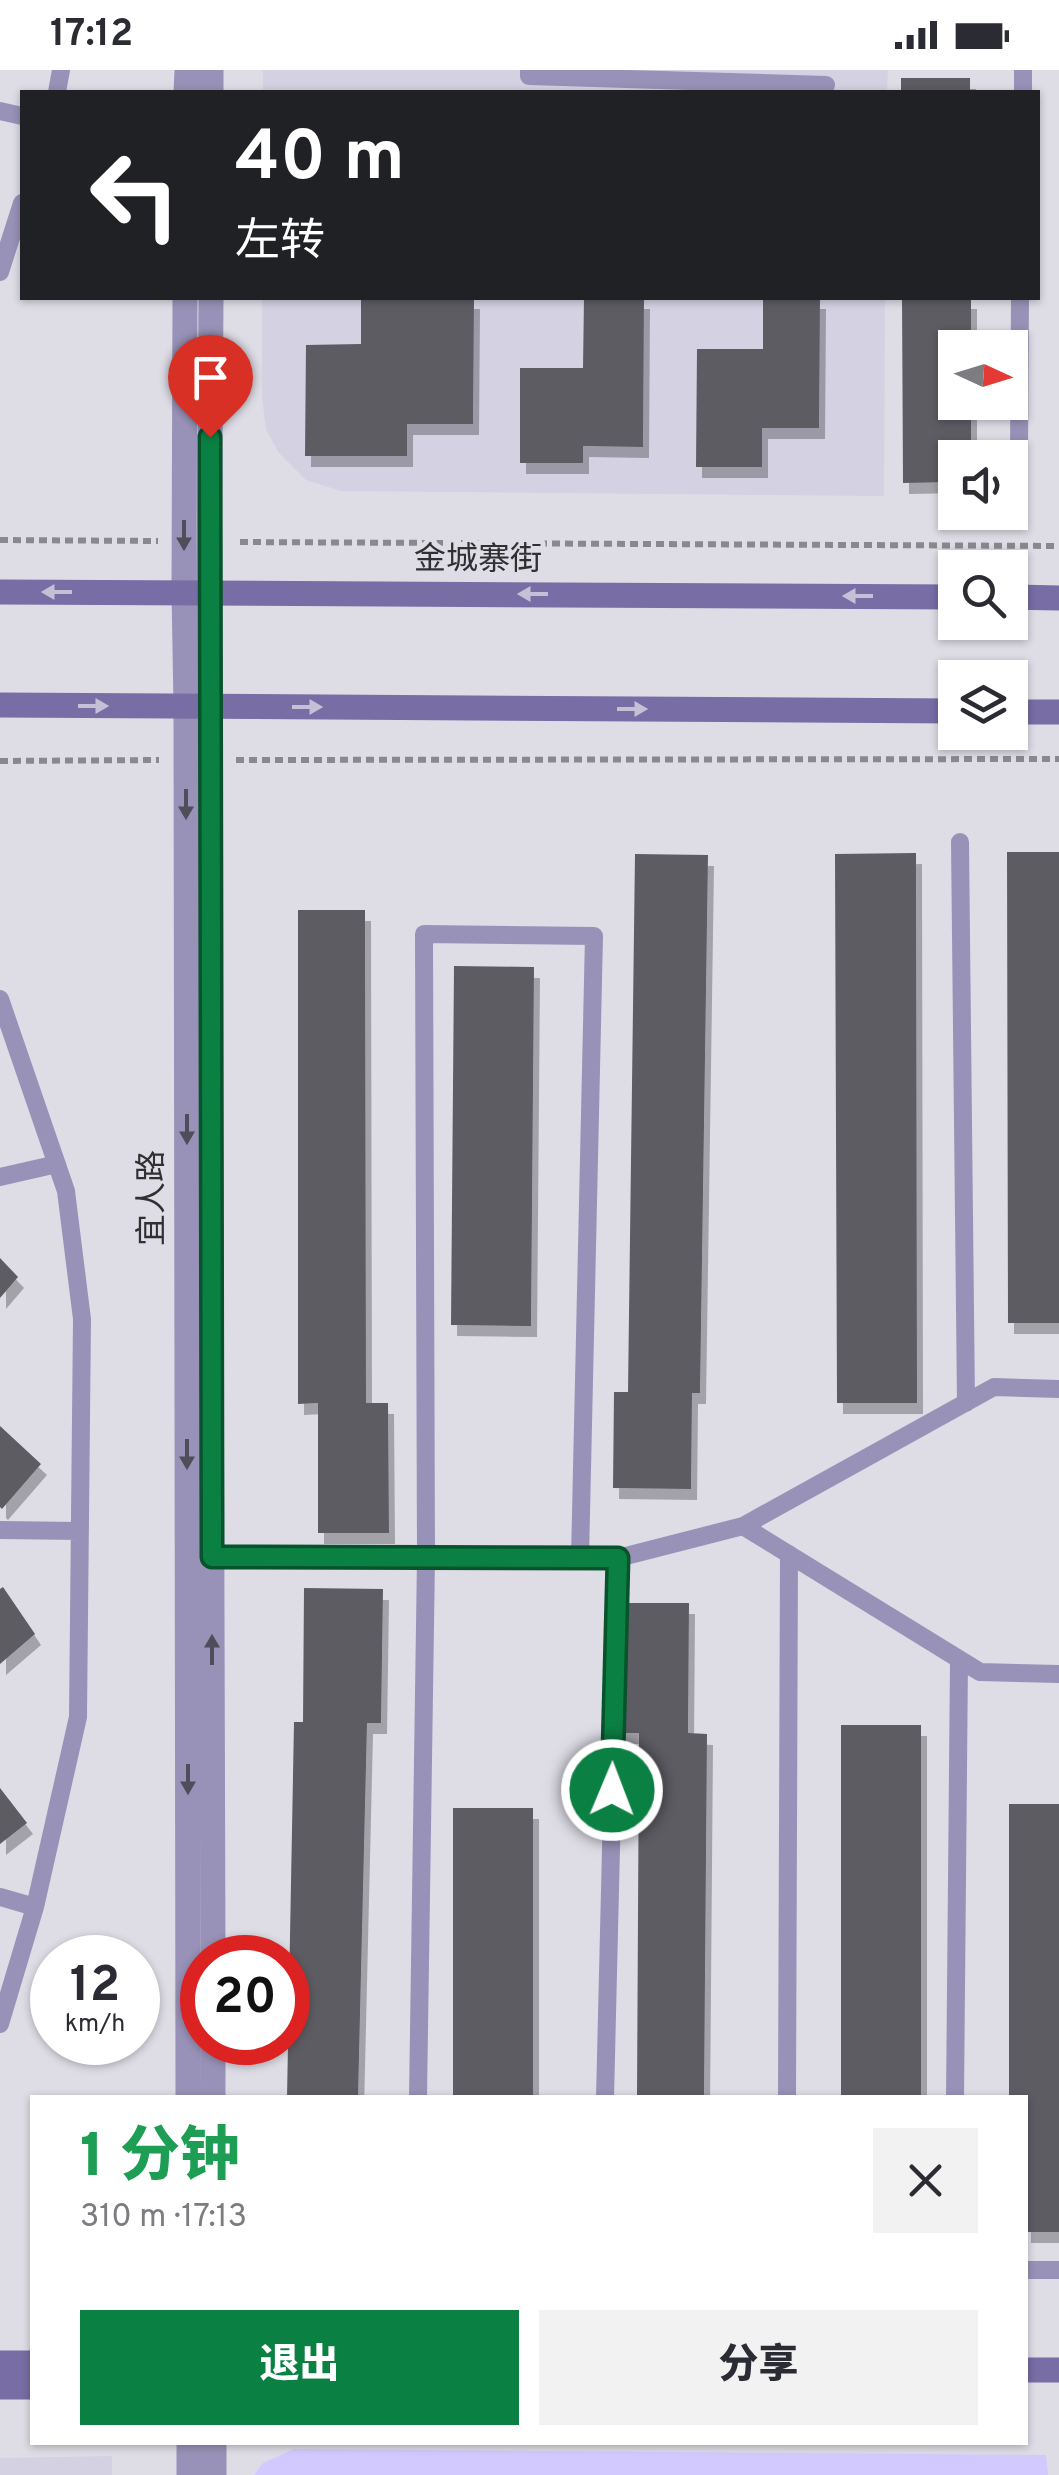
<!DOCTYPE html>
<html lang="zh">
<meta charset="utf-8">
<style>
body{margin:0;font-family:Overpass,"Noto Sans SC",sans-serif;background:#f2f2f3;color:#2b2b33;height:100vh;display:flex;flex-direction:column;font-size:38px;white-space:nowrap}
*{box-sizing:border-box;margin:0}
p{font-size:32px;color:#7c7c81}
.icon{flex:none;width:55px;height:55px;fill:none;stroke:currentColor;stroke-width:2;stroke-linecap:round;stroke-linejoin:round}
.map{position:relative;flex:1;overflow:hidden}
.side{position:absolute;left:30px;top:2025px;width:998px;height:350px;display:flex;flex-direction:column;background:#fff;border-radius:0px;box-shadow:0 2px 8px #0004}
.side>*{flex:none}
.banner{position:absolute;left:20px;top:20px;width:1020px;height:210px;border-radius:0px;box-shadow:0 2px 8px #0004;background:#202124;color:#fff;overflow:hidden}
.needle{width:65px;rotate:94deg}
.tools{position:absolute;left:938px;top:260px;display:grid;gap:20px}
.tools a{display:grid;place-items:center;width:90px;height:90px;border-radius:0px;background:#fff;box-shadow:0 2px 8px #0004;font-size:50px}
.speed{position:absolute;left:30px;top:1865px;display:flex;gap:20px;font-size:50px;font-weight:700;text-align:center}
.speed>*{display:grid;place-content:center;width:130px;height:130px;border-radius:50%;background:#fff;box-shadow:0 2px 8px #0004;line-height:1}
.speed small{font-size:25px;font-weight:400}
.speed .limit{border:15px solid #d22;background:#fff;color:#111}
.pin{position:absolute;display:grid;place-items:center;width:85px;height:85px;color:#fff;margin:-102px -42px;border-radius:50% 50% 50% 0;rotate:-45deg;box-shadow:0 0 10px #0007}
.pin .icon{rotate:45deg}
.me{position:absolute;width:110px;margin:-55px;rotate:1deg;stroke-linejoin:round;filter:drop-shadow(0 0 8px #0008)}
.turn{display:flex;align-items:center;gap:35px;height:210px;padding:0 50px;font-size:45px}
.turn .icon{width:130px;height:130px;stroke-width:2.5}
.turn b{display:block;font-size:70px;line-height:85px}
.round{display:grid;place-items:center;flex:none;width:105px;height:105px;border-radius:0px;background:#f2f2f3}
.summary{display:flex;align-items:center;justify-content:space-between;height:170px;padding:0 50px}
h1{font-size:60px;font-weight:800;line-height:75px;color:#1e9e55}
.action{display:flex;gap:20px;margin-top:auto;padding:20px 50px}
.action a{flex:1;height:115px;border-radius:0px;background:#0b8043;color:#fff;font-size:40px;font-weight:800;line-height:115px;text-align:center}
.action a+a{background:#f2f2f3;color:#2b2b33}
.status{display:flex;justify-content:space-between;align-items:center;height:70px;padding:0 50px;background:#fff;direction:ltr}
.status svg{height:28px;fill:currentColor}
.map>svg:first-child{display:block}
</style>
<div class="status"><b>17:12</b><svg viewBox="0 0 49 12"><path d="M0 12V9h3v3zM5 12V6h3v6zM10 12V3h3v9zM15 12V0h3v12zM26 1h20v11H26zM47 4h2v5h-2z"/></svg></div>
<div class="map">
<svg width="1059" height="2405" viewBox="0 0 1059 2405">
<defs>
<filter id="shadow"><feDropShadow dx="6" dy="11" stdDeviation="0" flood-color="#0004"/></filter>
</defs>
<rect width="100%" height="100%" fill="#dedde6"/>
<path fill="#d4d1e2" d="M263,0h625l-1,22h-624z
M262,228h623l-1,198 -543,-5 -35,-11 -27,-27 -13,-23 -4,-34z
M112,2386v19h-112v-17z"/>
<path fill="#d2c9ff" d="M294,2379l752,6 2,20h-794l9,-12z"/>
<path fill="#5d5c63" filter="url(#shadow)" d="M901,8h69v14h-69z
M361,228h113l-1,126h-66v32h-102l1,-111 55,-1z
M584,228h60l-1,149 -60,-1v17h-63v-95h63z
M763,228h57l-1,130h-57v39h-66l1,-118h66z
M902,228h69v50h-16v54h16v56h-16v24l-52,1z
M1007,782h52v471h-51z
M916,783l1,550h-80l-2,-549z
M635,784l73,1 -8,538h-8l-1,96 -78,-1 1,-96h14z
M298,840h67l1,493h22l1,130h-71v-130l-20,1z
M454,896l80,1 -3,359 -80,-1z
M0,1188l18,19 -18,21z
M0,1356l41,38 -39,45 -2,-2z
M3,1517l32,47 -35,30v-75z
M304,1518l79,1 -2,134h-14l-9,375h-71l7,-376h9z
M618,1533h71l-1,130 19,1 -3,364h-67l2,-365h-21z
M841,1655h80v373h-80z
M0,1718l27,35 -27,21z
M1009,1734h50v428h-34v-134h-16z
M453,1738h80v290h-80z"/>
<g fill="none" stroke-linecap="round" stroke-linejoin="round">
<path stroke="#89888e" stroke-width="6" stroke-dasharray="8 5" stroke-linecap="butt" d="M0,470l158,1
M240,472l819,4
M236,690l823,-1
M0,691l159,-1"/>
<path stroke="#9992b8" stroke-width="18" d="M529,0v6l297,9
M57,22l4,-22
M1023,22v-22
M0,41l22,5
M0,202l22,-69
M1019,381l1,-153
M960,772l6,561
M0,929l66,192 16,128 -4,398 -43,190 -35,117
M0,1107l57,-13
M1059,1319l-65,-2 -251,139 237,146 79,2
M0,1460l80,1
M200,1487l226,1 -8,540
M580,1488l14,-622 -170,-2 2,624h192l125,-32
M0,1827l35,10
M605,2028l13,-540
M787,2028l2,-544
M955,2028l4,-438
M1025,2200h34"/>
<path stroke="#9992b8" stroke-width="25" d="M186,22l1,-22
M211,22v-22
M185,228l-1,294 2,114 2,1392
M211,228l-2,294 4,1366
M213,1972v56
M214,2372v33
M189,2405v-33"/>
<path stroke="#786da4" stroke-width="25" d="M0,522l955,5
M1010,527l49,1
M0,635l955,6
M1010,642h49
M0,2293h32
M1025,2300h34
M0,2317h32"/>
</g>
<defs><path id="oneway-solid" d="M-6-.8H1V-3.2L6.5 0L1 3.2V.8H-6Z" transform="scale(2.5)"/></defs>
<g fill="#504d5b">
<use href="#oneway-solid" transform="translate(184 465) rotate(90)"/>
<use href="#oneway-solid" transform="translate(186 734) rotate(90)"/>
<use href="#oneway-solid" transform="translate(187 1059) rotate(90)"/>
<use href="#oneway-solid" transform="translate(187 1384) rotate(90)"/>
<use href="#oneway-solid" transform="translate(212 1580) rotate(-90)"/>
<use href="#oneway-solid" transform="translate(188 1709) rotate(90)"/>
</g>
<g fill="#c4c1d6">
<use href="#oneway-solid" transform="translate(57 522) rotate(-180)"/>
<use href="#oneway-solid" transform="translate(533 524) rotate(-180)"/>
<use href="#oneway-solid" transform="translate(858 526) rotate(-180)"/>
<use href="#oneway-solid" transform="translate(93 636)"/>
<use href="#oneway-solid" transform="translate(307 637)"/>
<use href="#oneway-solid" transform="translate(632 639)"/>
</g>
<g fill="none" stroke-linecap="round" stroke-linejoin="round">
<defs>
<path id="route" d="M210,367l2,1120 406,1 -6,232"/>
</defs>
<use href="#route" stroke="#07532c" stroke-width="25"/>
<use href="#route" stroke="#0b8043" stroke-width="18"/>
</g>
<g text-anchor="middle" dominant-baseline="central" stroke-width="10" stroke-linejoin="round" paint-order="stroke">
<g font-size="32" fill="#303033" stroke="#dedde6">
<text x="478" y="491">金城寨街</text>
<text transform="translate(154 1128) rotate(-90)">宜人路</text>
</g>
</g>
</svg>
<div class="tools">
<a><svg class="needle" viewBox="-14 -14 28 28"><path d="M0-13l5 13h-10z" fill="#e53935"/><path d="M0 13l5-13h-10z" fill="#7c7c81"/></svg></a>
<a><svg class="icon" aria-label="sound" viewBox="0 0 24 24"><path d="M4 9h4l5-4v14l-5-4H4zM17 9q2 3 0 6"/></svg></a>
<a><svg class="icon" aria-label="search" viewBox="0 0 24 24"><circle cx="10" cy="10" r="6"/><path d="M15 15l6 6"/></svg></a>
<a><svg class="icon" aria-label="layers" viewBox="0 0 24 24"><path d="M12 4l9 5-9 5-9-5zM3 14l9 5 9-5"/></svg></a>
</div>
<div class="speed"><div>12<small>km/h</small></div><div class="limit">20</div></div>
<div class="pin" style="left:210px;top:367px;background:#d93025"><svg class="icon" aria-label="arrive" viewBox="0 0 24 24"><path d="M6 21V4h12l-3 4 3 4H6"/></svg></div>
<svg class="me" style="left:612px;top:1720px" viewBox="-20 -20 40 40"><circle r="17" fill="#0b8043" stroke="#fff" stroke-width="3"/><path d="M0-11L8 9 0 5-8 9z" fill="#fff"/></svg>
<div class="banner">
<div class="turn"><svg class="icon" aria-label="left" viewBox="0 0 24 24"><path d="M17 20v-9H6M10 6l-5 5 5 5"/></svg><div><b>40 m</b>左转</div></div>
</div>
<section class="side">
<div class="summary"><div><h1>1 分钟</h1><p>310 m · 17:13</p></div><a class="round"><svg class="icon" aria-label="close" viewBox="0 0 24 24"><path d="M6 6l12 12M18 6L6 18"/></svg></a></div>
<div class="action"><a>退出</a><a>分享</a></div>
</section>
</div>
